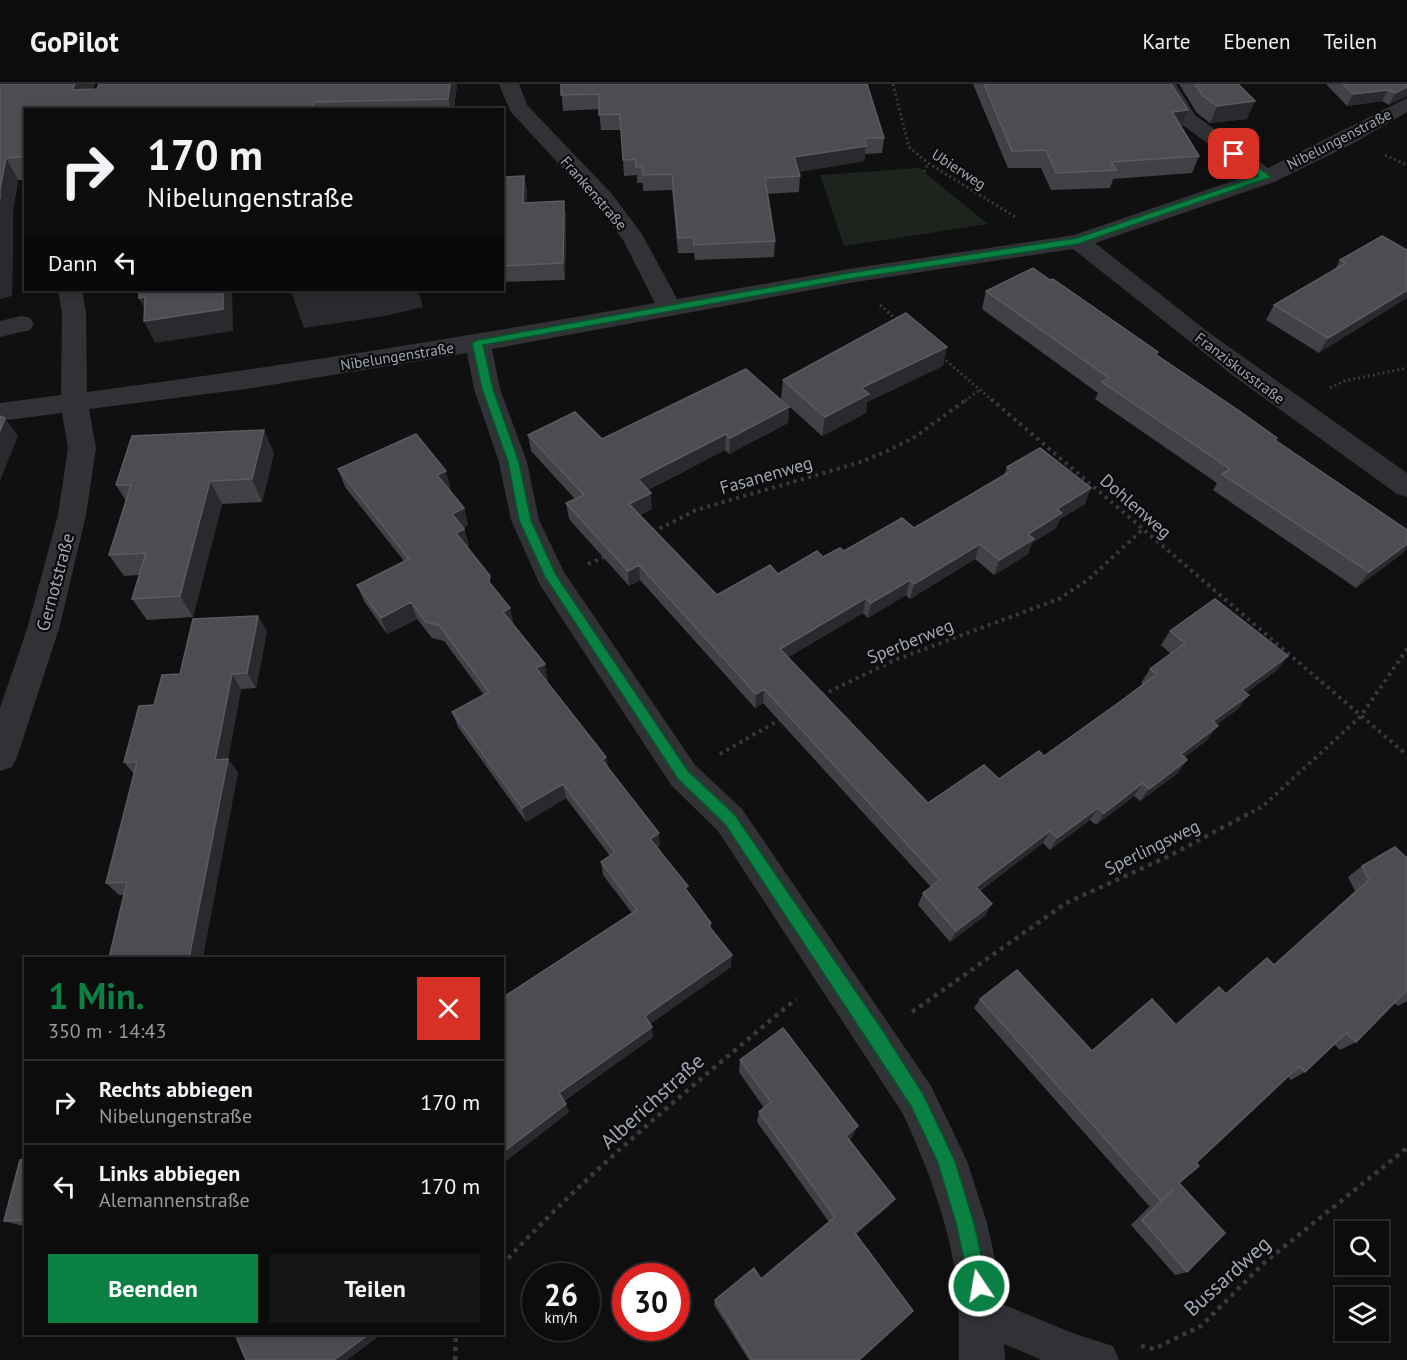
<!DOCTYPE html>
<html lang="de">
<meta charset="utf-8">
<style>
body{margin:0;font-family:"PT Sans",sans-serif;background:#151516;color:#f1f3f6;height:100vh;display:flex;flex-direction:column;font-size:22px;white-space:nowrap}
*{box-sizing:border-box;margin:0}
p{font-size:20px;color:#9a9b9d}
.icon{flex:none;width:33px;height:33px;fill:none;stroke:currentColor;stroke-width:2;stroke-linecap:round;stroke-linejoin:round}
.map{position:relative;flex:1;overflow:hidden}
.sheet{position:absolute;left:24px;top:873px;width:480px;height:378px;display:flex;flex-direction:column;background:#0c0c0d;border-radius:0px;box-shadow:0 3px 9px #0003,0 0 0 2px #2c2c2e}
.sheet>*{flex:none}
.guide{position:absolute;left:24px;top:24px;width:480px;height:183px;border-radius:0px;box-shadow:0 3px 9px #0003,0 0 0 2px #2c2c2e;background:#0c0c0d;color:#f1f3f6;overflow:hidden}
.tools{position:absolute;left:1335px;top:1137px;display:grid;gap:12px}
.tools a{display:grid;place-items:center;width:54px;height:54px;border-radius:0px;background:#0c0c0d;box-shadow:0 3px 9px #0003,0 0 0 2px #2c2c2e;font-size:30px}
.speed{position:absolute;left:522px;top:1179px;display:flex;gap:12px;font-size:30px;font-weight:700;text-align:center}
.speed>*{display:grid;place-content:center;width:78px;height:78px;border-radius:50%;background:#0c0c0d;box-shadow:0 3px 9px #0003,0 0 0 2px #2c2c2e;line-height:1}
.speed small{font-size:15px;font-weight:400}
.speed .limit{border:9px solid #d22;background:#fff;color:#111}
.pin{position:absolute;display:grid;place-items:center;width:51px;height:51px;color:#fff;margin:-26px;border-radius:12px;box-shadow:0 3px 9px #0006}
.me{position:absolute;width:66px;margin:-33px;rotate:348deg;stroke-linejoin:round;filter:drop-shadow(0 0 4px #0008)}
.turn{display:flex;align-items:center;gap:21px;height:126px;padding:0 24px;font-size:27px}
.turn .icon{width:78px;height:78px;stroke-width:2.5}
.turn b{display:block;font-size:42px;line-height:51px}
.then{display:flex;align-items:center;height:57px;padding:0 24px;background:#0003;gap:12px;font-size:22px}
.round{display:grid;place-items:center;flex:none;width:63px;height:63px;border-radius:0px;background:#151516}
.overview{display:flex;align-items:center;justify-content:space-between;height:102px;padding:0 24px}
h1{font-size:36px;font-weight:600;line-height:45px;color:#0b8043}
.primary-button{display:flex;gap:12px;margin-top:auto;padding:12px 24px}
.primary-button a{flex:1;height:69px;border-radius:0px;background:#0b8043;color:#fff;font-size:24px;font-weight:600;line-height:69px;text-align:center}
.primary-button a+a{background:#151516;color:#f1f3f6}
ul{padding:0;list-style:none}
li{display:flex;align-items:center;gap:18px;height:84px;padding:0 24px;border-top:2px solid #2c2c2e}
li div{flex:1}
li b{display:block;font-size:22px}
li em{font-style:normal}
header{display:flex;align-items:center;gap:36px;box-sizing:border-box;height:84px;padding:0 30px;background:#0c0c0d;border-bottom:2px solid #2c2c2e}
header strong{font-size:28px}
nav{display:flex;gap:33px;margin-inline-start:auto;font-size:21px}
.map>svg:first-child{display:block}
</style>
<header>
<strong>GoPilot</strong>
<nav><a>Karte</a><a>Ebenen</a><a>Teilen</a></nav>
</header>
<div class="map">
<svg width="1407" height="1276" viewBox="0 0 1407 1276">
<rect width="100%" height="100%" fill="#101011"/>
<path fill="#1c241d" d="M919,84l69,56 -144,22 -24,-71z"/>
<g fill="none" stroke-linecap="round" stroke-linejoin="round">
<path stroke="#37393e" stroke-width="3" stroke-dasharray="2 3" stroke-linecap="butt" d="M893,0l16,63 19,16 89,55
M1385,71l22,10
M924,88l4,-9
M880,221l19,17
M942,273l51,44
M1330,304l14,-7 63,-13
M965,317l16,-12"/>
<path stroke="#37393e" stroke-width="4" stroke-dasharray="3 4.5" stroke-linecap="butt" d="M991,315l416,356
M653,448l43,-22 162,-47 29,-12 28,-14 52,-38
M588,480l18,-8
M822,611l73,-35 164,-61 30,-20 53,-49
M720,670l61,-35
M1245,732l18,-10 97,-89 47,-68"/>
<path stroke="#37393e" stroke-width="4.5" stroke-dasharray="4 5" stroke-linecap="butt" d="M912,928l154,-109 101,-46 81,-43
M502,1181c89,-97 193,-181 294,-266
M1141,1262l13,3 47,-23 64,-64 142,-114
M455,1276l1,-26"/>
<path fill="#313236" fill-rule="evenodd" d="M980,1211l95,39 38,12 6,14h-77l-76,-32 -5,-14 5,-14z"/>
<path fill="#313236" fill-rule="evenodd" d="M499,0h20l8,21 84,88 31,41 35,65 172,-30 225,-34 176,-60 -70,-52 -24,-39h20l19,31 73,53 139,-70v14l-53,31 -80,39 -179,61 113,89 199,141v24l-10,-3 -166,-120 -158,-125 -224,34 -357,66 8,40 27,73 12,58 25,52 131,193 47,44 189,277 36,75 20,62 14,63 4,74h-46c-1,-24 1,-50 -2,-74 -7,-60 -29,-118 -54,-172l-185,-283 -47,-46 -131,-200 -29,-65 -12,-58 -25,-73 -7,-36 -221,36 -157,20 7,39 -10,67 -27,114 -42,128 -5,10 -12,4v-63l27,-79 31,-114 10,-67 -6,-35 -62,8v-18l61,-8 1,-82 -4,-23h24l4,23 1,79c190,-25 379,-55 568,-89l-32,-63 -28,-37 -85,-92z
M21,232l9,2 4,6 -4,6 -30,7v-16z"/>
</g>
<path fill="#414247" d="M0,0h95l-3,5h5l2,-5h358l-3,25 1,1h-429v70h-8l-5,31 -1,85z
M561,0l323,54 -2,15 -17,1 -1,7 -66,11 2,4 -1,16 -32,2 8,47 -1,16 -79,3 -1,-7h-16l-6,-63 -29,1v-8h-6v-8l-13,1 -3,-46h-20l-2,-21 -36,2z
M973,0h198l11,43 17,29 -7,17 -79,6 -3,9 -59,2 -10,-22h-33z
M1179,0h59l9,35 -37,4 -13,-10z
M1326,0h81l-18,21 -7,-4 -35,5z
M524,92l3,17 -1,10 38,-2 2,17 -1,62 -63,2v-105z
M1407,166l-88,103 -53,-33 8,-15 61,-35 5,-10z
M986,207l172,61 -1,3 119,86 127,112 -47,35 -143,-98 4,-7 -122,-84 3,-6 -116,-84z
M943,282l-76,36 -1,11 -44,23 -41,-37 2,-19z
M789,323l-1,16 -59,31 -4,-4 -77,40 4,19 -12,6 77,80 106,-38 21,-6 70,-23 90,-53 3,-8 78,37 -25,15 -4,9 -24,15 -4,11 -34,21 -19,-16 -65,40 -4,-4 -38,23 -5,-5 -75,44 140,146 71,-24 45,-23 77,-55 22,-17 -2,-1 9,-14 21,-15 -10,-9 9,-14 118,25 -11,14 -31,23 -8,16 -22,16 -9,15 -22,17 -7,16 -38,28 -6,-5 -38,29 -6,-5 -40,30 -7,-7 -63,48 6,24 -36,27 -32,-37 5,-12 8,-6 -168,-184 -8,5 -115,-128 -11,6 -60,-67 -3,-16 9,-4 -44,-48 -3,-16 74,4z
M274,369l-12,49 -40,2 -29,113 -46,3 -15,-21 7,-24 -15,1 -15,-21 17,-54 -10,-16z
M338,385l113,20 -2,1 15,18 4,17 -4,3 5,18 -2,1 25,39 21,39 35,55 -2,1 60,76 2,10 52,79 -3,2 31,44 23,31v6l20,38 -81,57 3,13 -89,64 5,11 -67,52v-166l130,-85 -29,-38 -2,-13 9,-6 -44,-58 -40,24 -68,-95 -6,-15 32,-17 -40,-54 -12,-3 -15,-19 -30,15 -23,-33 -7,-16 47,-24 -59,-74z
M267,547l-11,57 -15,1 -13,70 10,14 -114,122h-5l-13,-12 28,-109 -10,-12 30,-57z
M1407,772v145l-9,5 -4,-3 -38,39 -16,8 -6,-6 -29,28 -14,8 -3,-3 -92,86 -17,20 8,89 -12,3 -44,-50 20,-20 -2,1 -175,-198 6,-9 112,52 84,-27 49,-30 42,-36 7,7 81,-74 -7,-14 14,-11z
M740,976l113,76 -4,4 39,67 -32,27 3,126h-110l-35,-55 1,-5 46,-21 68,-57 -72,-100 2,-10 5,-4 -25,-36z
M26,1075v67h-3l-19,-5z"/>
<path fill="#292a2d" d="M75,0h20l-11,26 -12,-20z
M450,0h7l-3,26h-3l-3,-11z
M1407,3v9l-18,9 6,-12z
M1388,6l-6,11 -35,5 6,-12z
M1255,17l-8,18 -37,4 7,-17z
M314,18l2,8h-4z
M1188,26l-7,17 -9,-15z
M866,62l-2,15 -71,12 1,-16z
M6,74l12,22 -5,31 -1,85 -12,3v-110z
M524,92l3,17 -1,27 -3,-17z
M564,117l2,17 -1,62 -2,-17z
M223,206h9l1,41 -78,12 -11,-22 6,-1 -11,-22z
M309,206h109l5,17 -38,9 -81,12 -13,-36z
M1407,206v8l-88,55 9,-15z
M947,263l-4,19 -76,36 -1,11 -44,23 3,-19 36,-29z
M789,323l-1,16 -59,31 1,-16z
M5,334l13,18 -18,45v-50z
M264,346l10,23 -12,49 -10,-23z
M726,350l-1,16 -86,44 -1,-15z
M446,387l5,18 -9,4 -5,-18z
M210,397l12,23 -29,113 -13,-21z
M1091,404l-6,16 -25,15 -4,9 -24,15 -4,11 -34,21 5,-15 58,-51z
M651,409l1,16 -21,11 -2,-16z
M464,424l4,17 -11,6 -5,-17z
M464,445l5,17 -8,4 -5,-17z
M980,460l-5,15 -65,40 4,-15z
M1407,460v4l-4,5 -47,35 13,-16z
M639,481l1,15 -11,6 -1,-15z
M910,496l-4,15 -38,23 3,-15z
M866,514l-3,15 -84,50 1,-14z
M411,518l6,17 -30,15 -6,-16z
M510,524l4,17 -11,-13z
M258,532l9,15 -11,57 -9,-15z
M1288,572l-11,14 -45,34 10,-14z
M545,580l3,16 -8,4 -4,-16z
M232,590l9,15 -14,76 1,-6 10,14 -35,185h-14l26,-198z
M764,605l-1,14 -8,5 1,-14z
M1249,611l-11,14 -35,26 10,-14z
M1218,642l-11,14 -35,27 9,-13z
M606,673l3,15 -7,-12z
M1187,676l-9,13 -38,28 9,-12z
M1143,699l-9,13 -38,29 8,-12z
M563,700l3,14 -40,24 -4,-14z
M1098,724l-8,12 -40,30 7,-12z
M1050,747l-7,12 -73,55 6,-11z
M659,749l1,13 -9,7 -1,-14z
M992,820l-6,11 -36,27 6,-11z
M732,871l-1,12 -84,59 -2,-10z
M652,943l1,10 -90,64 -4,-8z
M566,1020l3,8 -67,52v-11z
M858,1042l-5,10 -12,10 5,-10z
M895,1115l-7,8 -38,33 5,-7z
M369,1250h13l-35,26h-13z"/>
<path fill="#4b4d53" stroke="#595b62" stroke-width="1.5" d="M0,0h75l-3,6 25,-1 2,-5h351l-2,15 -134,3 -2,8h-286v46l-20,2 -6,31v10z
M561,0h306l17,54h-19l1,8 -72,11 6,19 -35,2 10,63 -81,4v-8l-16,1 -6,-64 -29,1 -1,-8h-6v-8l-13,1 -3,-46 -21,1v-21l-38,1z
M984,0h187l17,26 -16,2 27,44 -88,6 5,8 -60,3 -10,-23 -34,1z
M1195,0h43l17,17 -38,5 -14,-10z
M1343,0h64v3l-12,6 -7,-3 -35,4z
M524,92l-1,27 41,-2 -1,62 -61,3v-89z
M1382,152l25,14v40l-79,48 -54,-33 72,-42 -6,-3z
M1033,184l17,12 3,-1 105,73 -3,2 86,58 36,26 -2,2 132,90v14l-38,28 -147,-98 8,-5 -128,-87 7,-4 -123,-87z
M139,206h84v19l-79,12 1,-24 -6,1z
M291,206h18l-18,2z
M906,229l41,34 -86,41 8,6 -44,23 -42,-37z
M746,285l43,38 -59,31 -4,-4 -88,45 13,14 -22,11 88,91 53,-30 8,9 39,-23 6,6 17,-9 4,3 58,-33 12,10 97,-57 -4,-4 33,-19 51,40 -34,21 5,4 -34,21 6,5 -35,21 -19,-16 -66,40 -4,-4 -39,23 -5,-5 -86,51 148,154 56,-38 15,14 40,-28 5,5 77,-55 36,-27 -7,-5 35,-26 -15,-12 45,-32 73,57 -46,34 7,5 -36,26 5,5 -37,28 6,6 -38,29 -6,-6 -39,30 -6,-5 -41,30 -7,-7 -74,56 16,17 -36,27 -33,-38 17,-13 -176,-191 -8,5 -117,-129 -11,6 -62,-68 18,-8 -56,-60 47,-23 27,27z
M0,332l5,2 -5,13z
M264,346l-12,49 -42,2 -30,115 -48,3 14,-46 -37,2 22,-70h-15l16,-49z
M416,350l30,37 -9,4 27,33 -12,6 12,15 -8,4 34,43 -1,6 21,26 -7,4 42,52 -9,4 70,89 -4,3 57,73 -9,6 38,47 -3,2 26,35 -3,2 24,30 -87,61 7,11 -93,66 7,11 -64,49v-155l135,-88 -36,-48 14,-10 -52,-68 -41,24 -70,-96 37,-20 -50,-67 -13,-3 -15,-20 -30,16 -24,-33 52,-26 -71,-90z
M258,532l-11,57 -15,1 -17,86 13,-1 -39,199h-80l18,-76 -21,1 31,-121h-13l15,-56 15,-1 8,-30 18,-1 13,-55z
M1395,763l12,11v132l-51,52 -10,-9 -41,39 -6,-6 -103,97 3,3 -20,17 46,50 -38,39 -45,-52 32,-32 -13,13 -181,-202 37,-29 75,81 60,-52 24,26 43,-38 7,7 41,-36 7,7 95,-85 -7,-14z
M783,944l75,98 -12,10 49,63 -40,34 58,78 -54,49h-107l-37,-60 39,-32 7,11 74,-62 -76,-105 12,-10 -31,-42z
M26,1075v61l-22,1 16,-61z
M235,1250h134l-35,26h-88z"/>
<path fill="#0b8043" stroke="#07532c" stroke-width="1.5" d="M1231,68h7l33,25 -193,67 -229,35 -366,66 10,44 26,73 12,58 25,55 132,196 47,44 148,216 40,63 32,67 19,62 14,63 -3,6 -6,3 -7,-3 -2,-6 -14,-63 -18,-60 -27,-57 -186,-282 -47,-45 -133,-202 -26,-57 -11,-58 -26,-73 -10,-46 6,-3 371,-67 228,-35 182,-62 -28,-20z"/>
<g text-anchor="middle" dominant-baseline="central" stroke-width="4.5" stroke-linejoin="round" paint-order="stroke">
<g font-size="15" fill="#a0a6b3" stroke="#0b0b0c">
<text transform="translate(1339 55) rotate(-27)">Nibelungenstraße</text>
<text transform="translate(959 85) rotate(33)">Ubierweg</text>
<text transform="translate(594 109) rotate(49)">Frankenstraße</text>
<text transform="translate(397 272) rotate(-9)">Nibelungenstraße</text>
<text transform="translate(1240 284) rotate(37)">Franziskusstraße</text>
</g>
<g font-size="18" fill="#a0a6b3" stroke="#0b0b0c">
<text transform="translate(766 391) rotate(-16)">Fasanenweg</text>
<text transform="translate(1136 422) rotate(41)">Dohlenweg</text>
<text transform="translate(55 498) rotate(-75)">Gernotstraße</text>
<text transform="translate(910 557) rotate(-22)">Sperberweg</text>
<text transform="translate(1152 763) rotate(-26)">Sperlingsweg</text>
</g>
<g font-size="21" fill="#a0a6b3" stroke="#0b0b0c">
<text transform="translate(652 1017) rotate(-42)">Alberichstraße</text>
<text transform="translate(1227 1192) rotate(-42)">Bussardweg</text>
</g>
</g>
</svg>
<div class="tools">
<a><svg class="icon" aria-label="search" viewBox="0 0 24 24"><circle cx="10" cy="10" r="6"/><path d="M15 15l6 6"/></svg></a>
<a><svg class="icon" aria-label="layers" viewBox="0 0 24 24"><path d="M12 4l9 5-9 5-9-5zM3 14l9 5 9-5"/></svg></a>
</div>
<div class="speed"><div>26<small>km/h</small></div><div class="limit">30</div></div>
<div class="pin" style="left:1234px;top:70px;background:#d93025"><svg class="icon" aria-label="arrive" viewBox="0 0 24 24"><path d="M6 21V4h12l-3 4 3 4H6"/></svg></div>
<svg class="me" style="left:979px;top:1202px" viewBox="-20 -20 40 40"><circle r="17" fill="#0b8043" stroke="#fff" stroke-width="3"/><path d="M0-11L8 9 0 5-8 9z" fill="#fff"/></svg>
<div class="guide">
<div class="turn"><svg class="icon" aria-label="right" viewBox="0 0 24 24"><path d="M7 20v-9h11M14 6l5 5-5 5"/></svg><div><b>170 m</b>Nibelungenstraße</div></div>
<div class="then">Dann<svg class="icon" aria-label="left" viewBox="0 0 24 24"><path d="M17 20v-9H6M10 6l-5 5 5 5"/></svg></div>
</div>
<section class="sheet">
<div class="overview"><div><h1>1 Min.</h1><p>350 m · 14:43</p></div><a class="round" style="background:#d93025;color:#fff"><svg class="icon" aria-label="close" viewBox="0 0 24 24"><path d="M6 6l12 12M18 6L6 18"/></svg></a></div>
<ul>
<li><svg class="icon" aria-label="right" viewBox="0 0 24 24"><path d="M7 20v-9h11M14 6l5 5-5 5"/></svg><div><b>Rechts abbiegen</b><p>Nibelungenstraße</p></div><em>170 m</em></li>
<li><svg class="icon" aria-label="left" viewBox="0 0 24 24"><path d="M17 20v-9H6M10 6l-5 5 5 5"/></svg><div><b>Links abbiegen</b><p>Alemannenstraße</p></div><em>170 m</em></li>
</ul>
<div class="primary-button"><a>Beenden</a><a>Teilen</a></div>
</section>
</div>
